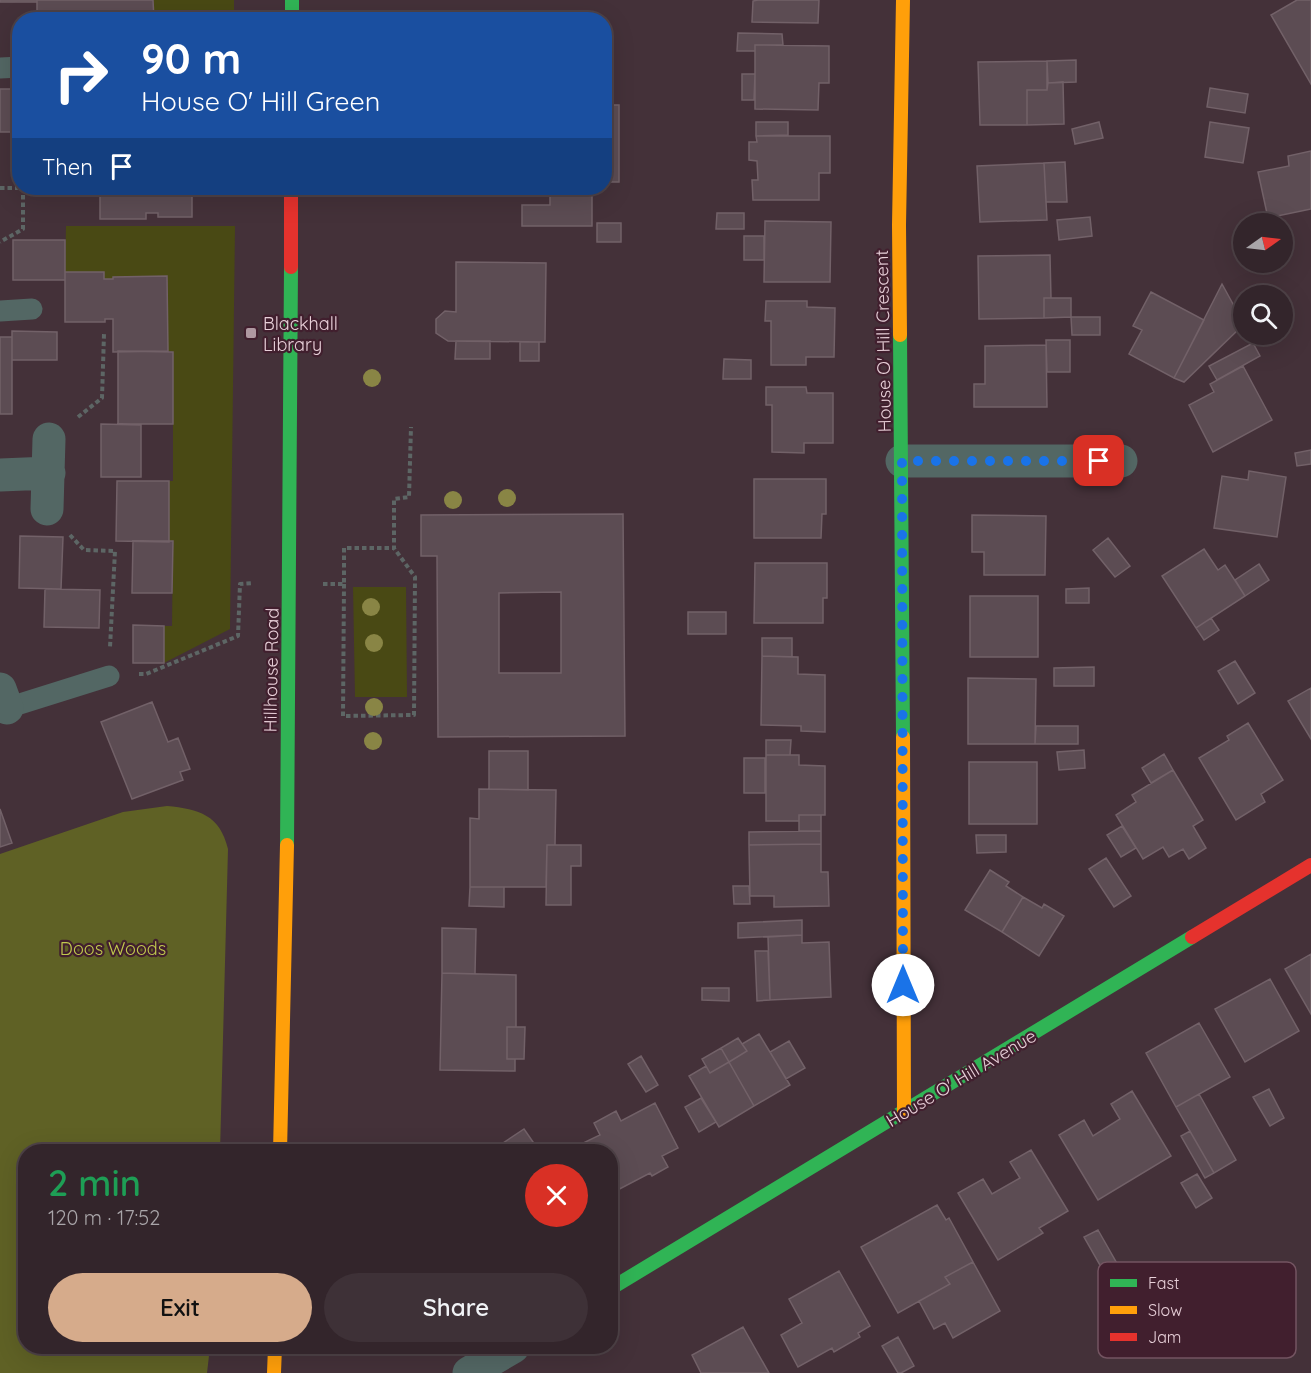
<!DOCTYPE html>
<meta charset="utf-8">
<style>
body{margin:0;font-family:Quicksand,sans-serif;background:#3e3137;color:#f1f3f6;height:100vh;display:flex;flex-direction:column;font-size:22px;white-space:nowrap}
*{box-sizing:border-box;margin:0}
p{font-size:20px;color:#a9a5a9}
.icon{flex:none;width:33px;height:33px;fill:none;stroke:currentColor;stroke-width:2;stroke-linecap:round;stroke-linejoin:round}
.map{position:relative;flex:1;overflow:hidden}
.drawer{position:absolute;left:18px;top:1144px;width:600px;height:210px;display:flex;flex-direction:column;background:#33252b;border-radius:24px;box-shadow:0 6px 24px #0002,0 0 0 2px #4e4247}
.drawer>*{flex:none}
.top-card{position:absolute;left:12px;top:12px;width:600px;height:183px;border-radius:24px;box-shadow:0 6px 24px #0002,0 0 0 2px #4e4247;background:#1a4fa0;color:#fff;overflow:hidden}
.needle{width:39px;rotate:76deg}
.buttons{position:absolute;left:1233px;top:213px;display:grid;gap:12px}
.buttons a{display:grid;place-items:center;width:60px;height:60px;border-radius:50%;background:#33252b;box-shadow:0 6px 24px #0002,0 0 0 2px #4e4247;font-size:30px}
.pin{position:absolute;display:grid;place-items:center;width:51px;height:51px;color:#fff;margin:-26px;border-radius:12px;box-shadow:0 3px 9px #0006}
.me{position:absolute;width:66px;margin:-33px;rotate:0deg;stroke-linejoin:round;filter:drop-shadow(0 0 4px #0008)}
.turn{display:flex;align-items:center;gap:21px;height:126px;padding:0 30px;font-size:27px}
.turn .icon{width:78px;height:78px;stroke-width:2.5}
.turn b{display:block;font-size:42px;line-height:51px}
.then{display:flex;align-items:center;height:57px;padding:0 30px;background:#0003;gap:12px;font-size:22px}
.round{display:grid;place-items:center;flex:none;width:63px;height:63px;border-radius:32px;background:#3e3137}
.overview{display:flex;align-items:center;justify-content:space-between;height:102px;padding:0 30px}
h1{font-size:36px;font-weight:600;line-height:45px;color:#1e9e55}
.cta{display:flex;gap:12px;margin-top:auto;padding:12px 30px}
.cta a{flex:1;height:69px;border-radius:36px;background:#d6ab8b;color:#111;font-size:24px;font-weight:600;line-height:69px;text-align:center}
.cta a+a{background:#3e3137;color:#f1f3f6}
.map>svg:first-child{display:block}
</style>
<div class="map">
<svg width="1311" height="1373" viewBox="0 0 1311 1373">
<rect width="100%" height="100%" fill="#443139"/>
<path fill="#494914" d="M153,0h81v19h-80z
M66,226h169l-5,403 -66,34v-37h8l1,-84h-4v-61h4v-129l-5,-1 -1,-74h-54v2h-9v-7h-39z
M353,587h53l1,110h-52z"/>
<path fill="#5f6125" d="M167,806c32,3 53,9 61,43l-8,303h-194v195h184l-3,26h-207v-519l123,-42z"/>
<path fill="#5c4c53" stroke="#726168" stroke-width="1.5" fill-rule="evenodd" d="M0,0h37v2h-37z
M37,0h116l1,20h-117z
M758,0h61l-1,23 -66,-1 1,-21z
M1297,0h14v84l-40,-69z
M738,33l44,1 1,11h-28v6h-18z
M755,45l74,1v37h-10l-1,27 -63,-1z
M1076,60v22l-28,1 -1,-22z
M1047,61v29h-20v35h-47l-2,-63z
M742,74h13l-1,26h-12z
M1063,82l1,42 -37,1v-35h20l1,-7z
M1210,88l38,6 -3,19 -38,-6z
M0,89h20v43h-20z
M604,105h15v77h-15z
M756,122h32v13l-32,1z
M1099,122l4,16 -28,6 -3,-15z
M1210,122l39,6 -6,35 -38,-6z
M756,136h74v37h-11v27h-66l-1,-20h6l-1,-19 -8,-1v-18h8z
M1311,151v58l-43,9 -10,-46 31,-6 -1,-10z
M1065,162l2,40h-21l-2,-39z
M1044,163l3,57 -67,2 -3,-56z
M128,188h64v29h-34v-4h-12v6h-46v-25h28z
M550,188h42v38h-70v-21h28z
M717,213h27v16h-28z
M1090,217l2,19 -33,4 -2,-20z
M765,221l66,1 -1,60h-66z
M597,223h24v19h-24z
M744,236h20v24h-20z
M13,240h52v40h-52z
M1050,255l1,43h-7v20l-65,1 -1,-63z
M456,262l90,1 -1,79 -97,-1 -12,-8v-14l9,-8 11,1z
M65,272h39v7h9v-2l54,-1 1,75 -55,1v-33h-8v3h-40z
M1222,284l22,40 -60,58 -10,-4z
M1151,292l53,28 -30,58 -45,-24 13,-24 -9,-4z
M1044,298h27v19l-27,1z
M766,301h41v6l28,1 -1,49h-28v8h-35v-44h-6z
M1071,317h29v18h-28z
M12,331l45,1v28h-45z
M0,337h12v77h-12z
M1046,340h24v32h-23z
M456,341h34v18h-35z
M520,342h19v19h-19z
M1253,343l7,13 -43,24 -8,-14z
M1046,345l1,62h-73v-23h11v-38z
M118,351l55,1v72h-55z
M724,359l27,1v19h-28z
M1243,366l29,54 -59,32 -24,-47 25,-13 -4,-8z
M766,387h40l1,6h26v50h-29v10l-32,-1v-47h-6z
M101,424l40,1v52h-40z
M1311,450v14l-14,2 -2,-13z
M1249,471l37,6 -9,60 -63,-9 8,-52 26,4z
M754,479h72v35h-4l-1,24h-67z
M117,481h52v61l-53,-1z
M623,514l2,222 -187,1 -1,-181h-16v-41zM561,592v81h-62v-80z
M972,515l74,1 -1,59h-61v-23h-12z
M20,536l43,1 -2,52 -42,-1z
M1108,538l22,28 -15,11 -22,-27z
M133,541h40l-1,52h-40z
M1204,549l14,21 7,-5 20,31 -49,32 -34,-52z
M755,563h72v35h-4v25h-69z
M1259,564l10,16 -24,16 -10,-16z
M1089,588v15h-23v-14z
M45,589l55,1 -1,38 -55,-1z
M970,596h68v61h-68z
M688,612h38v22h-38z
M1211,618l8,12 -15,10 -8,-12z
M133,625l31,1v37h-31z
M762,638h30v19l-30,-1z
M762,656l36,1v17l27,1v57l-24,-1v-5l-40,-1z
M1235,661l20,32 -17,11 -20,-33z
M1094,667v19h-40v-18z
M968,678l68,1 -1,65h-67z
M1311,688v51l-23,-38z
M152,702l16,40 10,-4 12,31 -10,3 3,8 -51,19 -31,-77z
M1248,723l35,57 -22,14 4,8 -29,18 -37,-62 30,-18 -2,-4z
M1036,726h42v18h-43z
M766,740h25l-1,15h-24z
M1084,750l1,18 -26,2 -2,-18z
M489,751h39v39l-39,-1z
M1164,754l9,16 -22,13 -9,-15z
M766,755h33v10l26,1v49h-26v6h-33z
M744,758h21v35h-21z
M969,762h68v62h-68z
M1173,770l30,50 -10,6 13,22 -17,11 -6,-10 -14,8 -6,-10 -20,12 -27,-44 20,-13 -4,-7z
M479,789l77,1 -1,55h-8l-1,42h-76v-69l9,1z
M0,809l12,34 -12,4z
M799,815h22v16h-22z
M1122,826l14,22 -15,9 -14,-22z
M821,831v13l-72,1v-13z
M976,835h30v17l-29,1z
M821,844v28h7l1,34 -55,1v-11h-24l-1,-51z
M547,845h34v21h-10v39h-25z
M1106,858l25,38 -17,11 -25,-38z
M990,870l19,12 -3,4 17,11 -21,35 -37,-22z
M733,886h16l1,18h-16z
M470,887h34v20l-35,-1z
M1023,897l19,11 2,-4 20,12 -25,40 -37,-24z
M802,920v15l-64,3v-15z
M442,928l34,1 -1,45 -33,-1z
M802,935v8l27,-1 2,55 -61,3 -2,-63z
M755,951h13l2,49 -13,1z
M1311,954v60l-26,-45z
M442,973l74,2v52h-9v32h8v12l-75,-1z
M1270,979l29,52 -54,31 -30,-53z
M702,988h27v13l-27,-1z
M1199,1023l31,54 -54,30 -30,-54z
M507,1027h18l-1,32h-17z
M759,1034l31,51 -36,21 -25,-44 18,-11 -5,-7z
M738,1038l9,13 -18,11 -8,-14z
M789,1041l16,27 -19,11 -16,-27z
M721,1048l8,14 -19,11 -8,-14z
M641,1056l17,29 -12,7 -18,-28z
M729,1062l25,44 -35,21 -30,-51 17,-10 4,7z
M1269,1089l15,29 -14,8 -17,-29z
M1132,1091l39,65 -73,44 -39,-65 25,-15 9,16 27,-17 -9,-15z
M1199,1094l37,66 -22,13 -38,-66z
M701,1098l15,24 -17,10 -14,-25z
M655,1103l23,45 -16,8 6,11 -16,9 -2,-3 -40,21v-42h-25l-4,-8 19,-9 -6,-12 22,-12 5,10z
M524,1129l16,23h-36l-4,-7z
M1190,1131l24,42 -9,5 -24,-42z
M1031,1150l37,61 -29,17 4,5 -45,27 -40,-67 25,-14 9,15 28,-16 -10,-16z
M1197,1174l15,24 -16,10 -15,-25z
M937,1205l9,15 3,-2 24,44 -28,15 5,7 -52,29 -37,-66z
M1098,1230l29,51 -14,7 -29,-51z
M973,1262l27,49 -47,27 -8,-15 -11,6 -15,-28 31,-17 -5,-7z
M839,1271l31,55 -12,7 2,4 -26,15 -2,-4 -34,19 -17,-32 21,-12 -13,-24z
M743,1327l26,46h-68l-9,-18z
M898,1337l16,29 -13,7h-3l-16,-27z"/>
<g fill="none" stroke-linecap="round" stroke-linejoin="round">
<path stroke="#5d6665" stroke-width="4" stroke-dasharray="4.5 3" stroke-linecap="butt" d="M0,188h23v41l-23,13
M78,417l24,-19 2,-64
M70,535l14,15 31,1 -5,96
M323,584h21v-36h50v-49l15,-2 2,-70
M344,584l-1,132 71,-1 1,-138 -21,-29
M139,674h7l92,-38 2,-52 13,-1"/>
<path stroke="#536764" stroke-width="21" d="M0,68l20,-1
M0,311l32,-2
M0,712l7,-4 102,-32"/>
<path stroke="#536764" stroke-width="33" d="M902,461h219
M0,475l49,-2
M47,509l2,-70
M0,689l7,19
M469,1373l44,-26"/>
<path stroke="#30b455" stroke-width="14" d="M292,0v20
M900,335l3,402
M287,845l4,-578
M610,1289l582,-352"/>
<path stroke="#ff9f0a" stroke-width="14" d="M900,335l-1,-110 4,-225
M903,737l1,376
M280,1152l7,-307
M274,1373l1,-26"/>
<path stroke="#e5322d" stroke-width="14" d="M291,267v-79
M1192,937l119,-72"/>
</g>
<g fill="#898545">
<circle cx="372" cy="378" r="9"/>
<circle cx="507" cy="498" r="9"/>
<circle cx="453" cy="500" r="9"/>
<circle cx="371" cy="607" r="9"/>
<circle cx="374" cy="643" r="9"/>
<circle cx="374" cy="707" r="9"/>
<circle cx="373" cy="741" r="9"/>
</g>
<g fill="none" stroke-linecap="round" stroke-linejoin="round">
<path stroke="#1a73e8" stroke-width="10" stroke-dasharray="0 18" d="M903,985l-1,-524h197"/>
</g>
<rect fill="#af98a1" stroke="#411f2e" stroke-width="2" x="245" y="327" width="12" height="12" rx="3"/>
<g text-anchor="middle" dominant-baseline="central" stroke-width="4.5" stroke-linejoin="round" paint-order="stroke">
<g font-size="18" fill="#e8d0d9" stroke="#411f2e" text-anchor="start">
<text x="263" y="323">Blackhall<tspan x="263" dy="21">Library</tspan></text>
</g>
<g font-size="18" fill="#e8d0d9" stroke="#411f2e">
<text transform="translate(883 341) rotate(-91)">House O' Hill Crescent</text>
<text transform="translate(271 670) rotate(-89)">Hillhouse Road</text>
<text transform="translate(961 1078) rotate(-31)">House O' Hill Avenue</text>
</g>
<g font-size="18" fill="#c1ca4e" stroke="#411f2e">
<text x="113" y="948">Doos Woods</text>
</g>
</g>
<rect x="1098" y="1262" width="198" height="96" rx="9" fill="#411f2e" stroke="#735461" stroke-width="1.5"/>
<rect x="1110" y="1279" width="27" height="8" fill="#30b455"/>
<rect x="1110" y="1306" width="27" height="8" fill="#ff9f0a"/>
<rect x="1110" y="1333" width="27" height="8" fill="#e5322d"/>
<g font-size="16" fill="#e8d0d9">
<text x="1148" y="1289">Fast</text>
<text x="1148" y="1316">Slow</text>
<text x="1148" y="1343">Jam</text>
</g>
</svg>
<div class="buttons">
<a><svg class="needle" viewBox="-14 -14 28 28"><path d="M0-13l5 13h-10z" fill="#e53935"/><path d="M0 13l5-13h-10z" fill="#a9a5a9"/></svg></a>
<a><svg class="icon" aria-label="search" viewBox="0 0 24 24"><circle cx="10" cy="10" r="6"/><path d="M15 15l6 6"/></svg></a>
</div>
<div class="pin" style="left:1099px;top:461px;background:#d93025"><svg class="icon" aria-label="arrive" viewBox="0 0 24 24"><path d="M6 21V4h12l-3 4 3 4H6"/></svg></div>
<svg class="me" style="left:903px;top:985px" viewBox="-20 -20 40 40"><circle r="19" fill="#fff"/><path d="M0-13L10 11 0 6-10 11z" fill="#1a73e8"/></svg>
<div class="top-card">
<div class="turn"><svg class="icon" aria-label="right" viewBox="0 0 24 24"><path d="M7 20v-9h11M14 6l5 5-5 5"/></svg><div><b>90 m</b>House O' Hill Green</div></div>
<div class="then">Then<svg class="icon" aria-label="arrive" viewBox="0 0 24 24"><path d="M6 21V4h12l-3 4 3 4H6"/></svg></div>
</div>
<section class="drawer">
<div class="overview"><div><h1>2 min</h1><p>120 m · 17:52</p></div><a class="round" style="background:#d93025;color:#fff"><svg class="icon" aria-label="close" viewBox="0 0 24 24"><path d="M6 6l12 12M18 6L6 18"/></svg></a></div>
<div class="cta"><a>Exit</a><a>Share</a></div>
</section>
</div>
